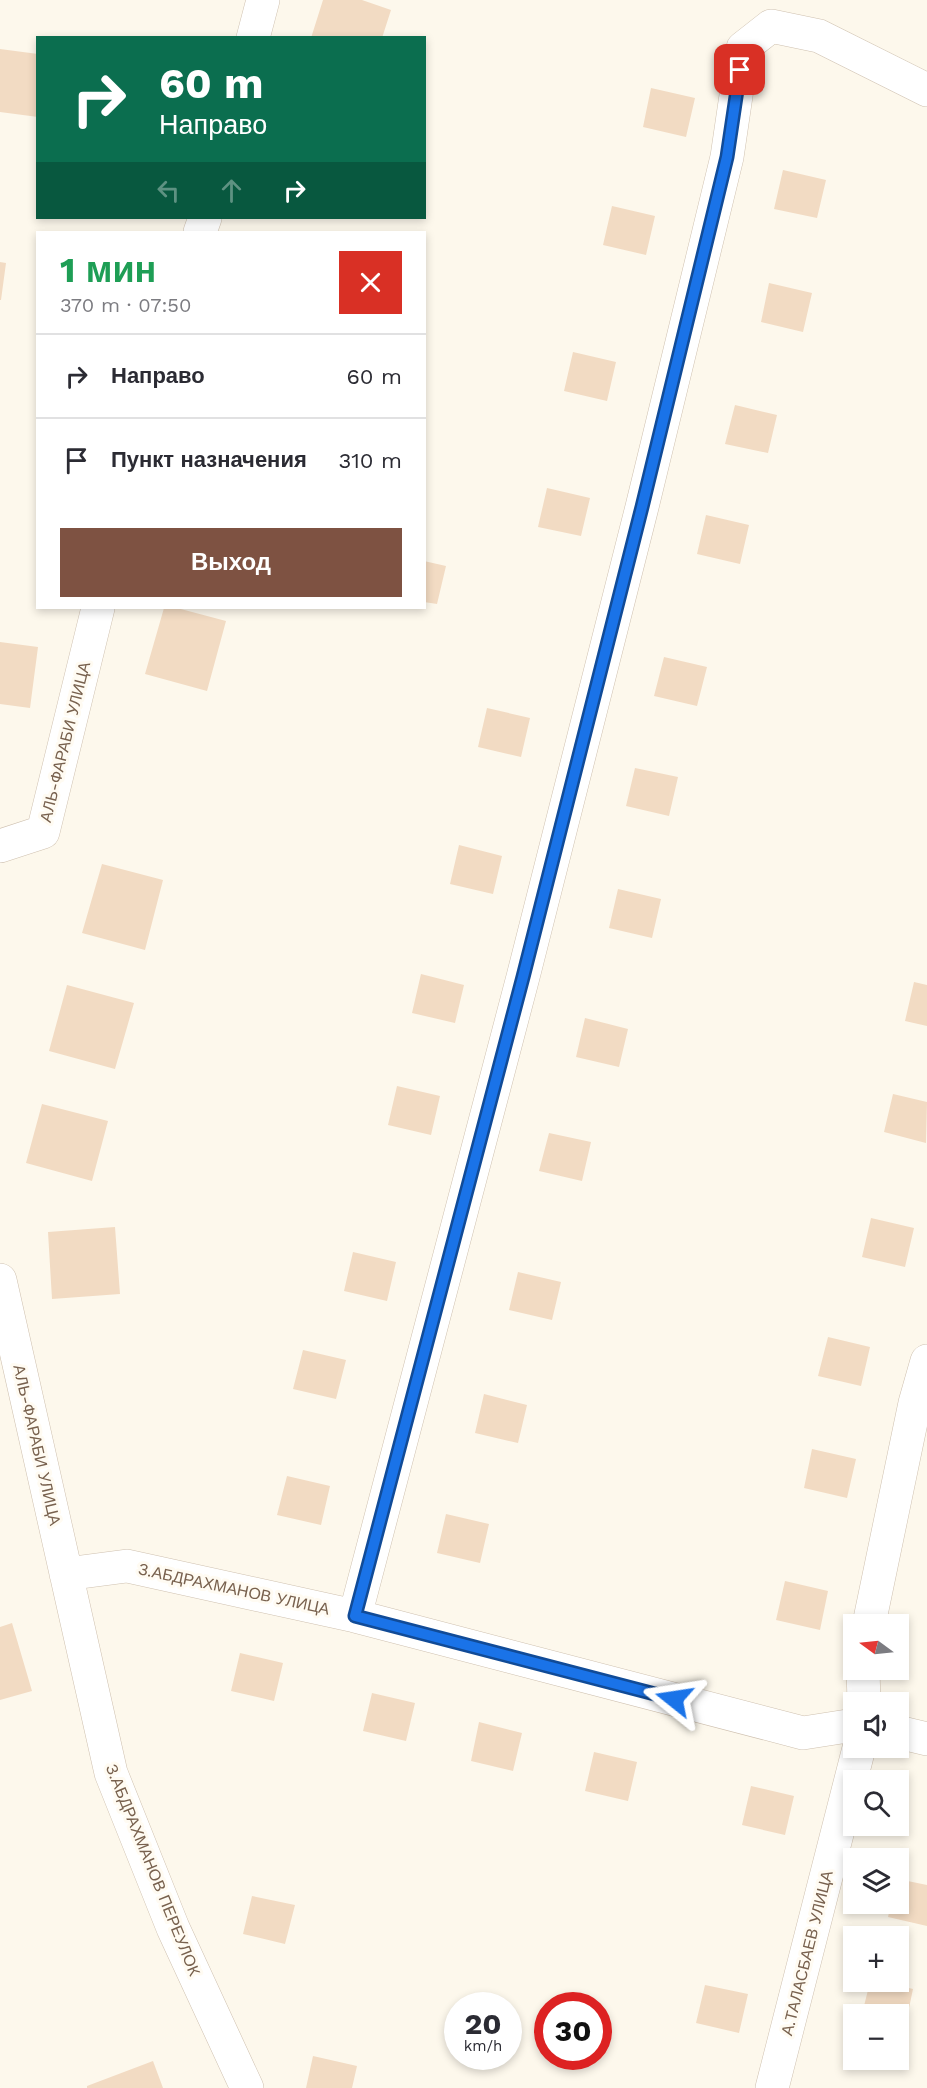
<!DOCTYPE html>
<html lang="ru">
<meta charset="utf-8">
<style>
body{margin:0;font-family:"Work Sans",sans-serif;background:#f2f2f3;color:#2b2b33;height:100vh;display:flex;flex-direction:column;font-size:22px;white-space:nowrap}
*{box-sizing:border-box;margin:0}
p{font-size:20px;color:#7c7c81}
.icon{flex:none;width:33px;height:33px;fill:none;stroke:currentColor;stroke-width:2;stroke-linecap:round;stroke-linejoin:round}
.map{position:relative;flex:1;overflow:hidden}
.side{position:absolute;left:36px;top:231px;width:390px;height:378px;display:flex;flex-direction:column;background:#fff;border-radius:0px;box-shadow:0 3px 9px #0003}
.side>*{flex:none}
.guide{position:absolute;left:36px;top:36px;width:390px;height:183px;border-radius:0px;box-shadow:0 3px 9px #0003;background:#0b6e4f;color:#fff;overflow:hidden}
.needle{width:39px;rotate:285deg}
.tools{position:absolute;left:843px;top:1614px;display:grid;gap:12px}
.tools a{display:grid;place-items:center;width:66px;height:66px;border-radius:0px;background:#fff;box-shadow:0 3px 9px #0003;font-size:30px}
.speed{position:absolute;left:444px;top:1992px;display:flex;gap:12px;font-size:30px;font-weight:700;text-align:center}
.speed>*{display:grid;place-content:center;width:78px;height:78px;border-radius:50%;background:#fff;box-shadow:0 3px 9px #0003;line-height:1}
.speed small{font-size:15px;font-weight:400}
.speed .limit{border:9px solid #d22;background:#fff;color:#111}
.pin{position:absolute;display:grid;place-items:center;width:51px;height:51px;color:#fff;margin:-26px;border-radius:12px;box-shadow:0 3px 9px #0006}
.me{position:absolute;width:66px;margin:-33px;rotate:285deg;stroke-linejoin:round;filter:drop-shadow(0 0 4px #0008)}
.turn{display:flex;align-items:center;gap:21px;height:126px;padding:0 24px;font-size:27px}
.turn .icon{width:78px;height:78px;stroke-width:2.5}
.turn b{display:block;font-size:42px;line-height:51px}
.lanes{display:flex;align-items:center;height:57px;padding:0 24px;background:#0003;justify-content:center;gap:30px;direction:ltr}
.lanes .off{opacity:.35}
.round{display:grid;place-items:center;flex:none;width:63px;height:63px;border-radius:0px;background:#f2f2f3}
.head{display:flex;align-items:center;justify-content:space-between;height:102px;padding:0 24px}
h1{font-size:36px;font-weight:700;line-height:45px;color:#1e9e55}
.action{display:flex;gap:12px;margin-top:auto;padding:12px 24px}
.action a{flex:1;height:69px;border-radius:0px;background:#7e5242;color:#fff;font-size:24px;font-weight:700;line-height:69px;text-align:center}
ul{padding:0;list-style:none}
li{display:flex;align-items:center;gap:18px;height:84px;padding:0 24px;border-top:2px solid #e1e1e2}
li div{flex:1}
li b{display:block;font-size:22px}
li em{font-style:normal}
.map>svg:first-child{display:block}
</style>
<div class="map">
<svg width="927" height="2088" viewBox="0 0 927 2088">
<rect width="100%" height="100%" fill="#fdf8ec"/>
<path fill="#f2dbc3" d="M323,0h39l29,10 -9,28h-71z
M0,49l38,5v63l-38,-5z
M651,88l44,10 -9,39 -43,-10z
M783,170l43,10 -9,38 -43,-9z
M612,206l43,10 -9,39 -43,-10z
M0,262l6,1 -5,37h-1z
M769,283l43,10 -9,39 -42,-10z
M573,352l43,10 -9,39 -43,-10z
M735,405l42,10 -9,38 -43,-9z
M547,488l43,10 -9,38 -43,-9z
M706,515l43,10 -9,39 -43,-10z
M424,561l22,5 -9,38 -13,-2z
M164,608h13l49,13 -19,70 -62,-17z
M0,642l38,5 -8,61 -30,-4z
M664,657l43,10 -10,39 -43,-10z
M487,708l43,10 -9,39 -43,-10z
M635,768l43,9 -9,39 -43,-10z
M459,845l43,11 -9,38 -43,-10z
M102,864l61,16 -18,70 -63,-17z
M618,889l43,10 -9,39 -43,-10z
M421,974l43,11 -9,38 -43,-10z
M914,982l13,3v41l-22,-5z
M67,985l67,18 -19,66 -66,-18z
M585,1018l43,11 -9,38 -43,-10z
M397,1086l43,10 -9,39 -43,-10z
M893,1094l34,8 -1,41 -42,-11z
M42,1104l66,17 -16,60 -66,-18z
M549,1133l42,9 -9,39 -43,-10z
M871,1218l43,10 -9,39 -43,-10z
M115,1227l5,67 -68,5 -4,-67z
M353,1252l43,10 -9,39 -43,-10z
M518,1272l43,10 -9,38 -43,-10z
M828,1337l42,10 -9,39 -43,-10z
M303,1350l43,10 -10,39 -43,-10z
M484,1394l43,11 -9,38 -43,-10z
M812,1449l44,10 -9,39 -43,-10z
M287,1476l43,10 -9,39 -44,-10z
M446,1514l43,10 -9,39 -43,-10z
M785,1581l43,10 -8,39 -44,-10z
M12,1623l20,68 -32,9v-73z
M240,1653l43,10 -9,38 -43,-10z
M372,1693l43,10 -9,38 -43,-10z
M479,1722l43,11 -9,38 -42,-10z
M594,1752l43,10 -9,39 -43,-10z
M751,1786l43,10 -9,39 -43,-10z
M898,1879l29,6v41l-39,-9 3,-13h7z
M252,1896l43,9 -10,39 -42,-10z
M870,1982h13l30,7 -8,38 -7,-1v-12h-36z
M705,1985l43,9 -9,39 -43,-10z
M313,2056l44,10 -5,22h-46z
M153,2061l10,27h-76v-2z"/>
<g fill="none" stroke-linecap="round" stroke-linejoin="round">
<defs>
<path id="minor" d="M253,38l10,-38
M200,232l5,-14
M0,846l43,-14 55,-224
M0,1280l111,493 62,155 74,160
M66,1574l61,-8 228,50 448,117 51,-8
M355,1616l168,-639 119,-470 85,-350 16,-109 28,-22 48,10 108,54
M869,1624l46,-221 12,-42
M863,1670l1,32
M898,1732l29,7
M772,2088l87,-340"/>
</defs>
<use href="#minor" stroke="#cfc1b0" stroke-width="34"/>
<use href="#minor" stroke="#fff" stroke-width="33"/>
</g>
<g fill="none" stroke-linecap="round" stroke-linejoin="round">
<defs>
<path id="route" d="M674,1699l-319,-83 168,-639 119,-470 85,-350 13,-87"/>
</defs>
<use href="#route" stroke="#114b97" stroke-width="15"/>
<use href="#route" stroke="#1a73e8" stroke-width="10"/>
</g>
<g text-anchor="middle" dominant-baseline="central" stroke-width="6" stroke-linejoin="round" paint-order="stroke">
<g font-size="16" fill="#78614e" stroke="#fffbf2">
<text transform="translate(65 742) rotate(-76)">АЛЬ-ФАРАБИ УЛИЦА</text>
<text transform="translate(37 1445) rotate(77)">АЛЬ-ФАРАБИ УЛИЦА</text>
<text transform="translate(234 1589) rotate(12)">З.АБДРАХМАНОВ УЛИЦА</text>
<text transform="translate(153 1870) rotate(68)">З.АБДРАХМАНОВ ПЕРЕУЛОК</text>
<text transform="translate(807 1953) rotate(-76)">А.ТАЛАСБАЕВ УЛИЦА</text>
</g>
</g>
</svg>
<div class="tools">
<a><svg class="needle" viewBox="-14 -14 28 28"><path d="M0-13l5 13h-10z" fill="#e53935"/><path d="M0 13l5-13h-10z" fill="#7c7c81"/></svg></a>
<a><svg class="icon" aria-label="sound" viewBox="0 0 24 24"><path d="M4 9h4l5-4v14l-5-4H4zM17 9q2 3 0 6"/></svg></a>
<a><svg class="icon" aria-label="search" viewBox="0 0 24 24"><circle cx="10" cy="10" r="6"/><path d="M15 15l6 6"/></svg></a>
<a><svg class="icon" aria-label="layers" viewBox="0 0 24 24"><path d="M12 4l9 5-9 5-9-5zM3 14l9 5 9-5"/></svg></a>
<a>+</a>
<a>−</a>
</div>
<div class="speed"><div>20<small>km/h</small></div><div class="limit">30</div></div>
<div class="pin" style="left:740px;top:70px;background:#d93025"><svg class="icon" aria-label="arrive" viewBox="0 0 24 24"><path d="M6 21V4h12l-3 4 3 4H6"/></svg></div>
<svg class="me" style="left:674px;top:1699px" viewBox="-20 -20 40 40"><path d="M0-17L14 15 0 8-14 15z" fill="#1a73e8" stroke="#fff" stroke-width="4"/></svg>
<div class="guide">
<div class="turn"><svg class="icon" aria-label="right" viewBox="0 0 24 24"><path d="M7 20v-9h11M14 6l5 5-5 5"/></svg><div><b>60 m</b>Направо</div></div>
<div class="lanes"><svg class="icon off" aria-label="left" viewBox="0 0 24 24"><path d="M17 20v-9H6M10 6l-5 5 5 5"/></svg><svg class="icon off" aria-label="ahead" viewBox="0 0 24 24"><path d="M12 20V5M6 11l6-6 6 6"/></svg><svg class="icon" aria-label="right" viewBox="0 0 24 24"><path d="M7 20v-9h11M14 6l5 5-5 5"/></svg></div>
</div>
<section class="side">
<div class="head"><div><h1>1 мин</h1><p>370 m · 07:50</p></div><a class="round" style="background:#d93025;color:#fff"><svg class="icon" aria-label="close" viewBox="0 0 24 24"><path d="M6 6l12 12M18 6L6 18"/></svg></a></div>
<ul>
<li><svg class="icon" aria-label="right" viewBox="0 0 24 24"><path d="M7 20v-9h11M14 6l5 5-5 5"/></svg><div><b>Направо</b></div><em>60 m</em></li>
<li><svg class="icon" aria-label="arrive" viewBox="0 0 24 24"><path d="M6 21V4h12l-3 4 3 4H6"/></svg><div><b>Пункт назначения</b></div><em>310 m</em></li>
</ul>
<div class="action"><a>Выход</a></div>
</section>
</div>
